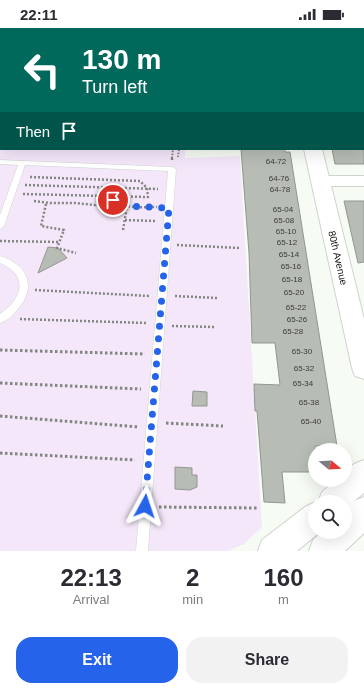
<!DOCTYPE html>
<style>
body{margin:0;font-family:Helvetica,sans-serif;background:#f2f2f3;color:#2b2b33;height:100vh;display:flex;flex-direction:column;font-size:15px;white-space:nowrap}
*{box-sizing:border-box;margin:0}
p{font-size:13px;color:#7c7c81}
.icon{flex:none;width:22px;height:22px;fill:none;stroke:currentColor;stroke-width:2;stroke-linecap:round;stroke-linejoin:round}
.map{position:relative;height:523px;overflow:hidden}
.panel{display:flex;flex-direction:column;background:#fff;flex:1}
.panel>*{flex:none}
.guide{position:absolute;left:0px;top:0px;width:364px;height:122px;box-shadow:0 4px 16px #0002;background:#00695c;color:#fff;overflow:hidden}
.needle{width:26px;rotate:108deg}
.tools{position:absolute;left:308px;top:415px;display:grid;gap:8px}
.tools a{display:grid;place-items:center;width:44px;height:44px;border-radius:50%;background:#fff;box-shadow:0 4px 16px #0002;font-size:20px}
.pin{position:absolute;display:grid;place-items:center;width:34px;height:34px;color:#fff;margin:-17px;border:2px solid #fff;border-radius:50%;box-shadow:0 1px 4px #0007}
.me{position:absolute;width:44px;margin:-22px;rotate:5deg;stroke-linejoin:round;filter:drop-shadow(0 0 3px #0008)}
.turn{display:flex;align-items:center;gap:14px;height:84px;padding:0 16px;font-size:18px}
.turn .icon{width:52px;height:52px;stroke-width:2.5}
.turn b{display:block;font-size:28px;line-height:34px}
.then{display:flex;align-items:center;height:38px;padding:0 16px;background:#0003;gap:8px;font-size:15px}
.eta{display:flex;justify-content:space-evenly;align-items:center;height:68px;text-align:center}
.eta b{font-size:24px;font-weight:700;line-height:28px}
.action{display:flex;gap:8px;margin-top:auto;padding:8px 16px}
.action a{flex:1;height:46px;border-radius:16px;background:#2563eb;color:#fff;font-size:16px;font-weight:700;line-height:46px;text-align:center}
.action a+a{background:#f2f2f3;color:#2b2b33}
.status{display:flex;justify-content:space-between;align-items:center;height:28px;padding:0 20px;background:#fff;direction:ltr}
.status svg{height:11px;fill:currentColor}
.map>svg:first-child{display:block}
</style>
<div class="status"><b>22:11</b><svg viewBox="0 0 49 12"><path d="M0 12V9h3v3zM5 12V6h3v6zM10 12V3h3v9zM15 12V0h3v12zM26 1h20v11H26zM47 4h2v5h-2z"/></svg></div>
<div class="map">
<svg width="364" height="523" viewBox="0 0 364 523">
<rect width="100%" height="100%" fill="#f6fcf4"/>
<path fill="#f4e7fa" d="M0,0h87l-86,1v120h184v9l55,-2 22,371 -18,17 -16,7h-228z"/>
<path fill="#b7bcb5" stroke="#91978f" d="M241,121h44v3h5l47,294h-22v26h-33l3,31 -21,-1 -7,-91h-2l-1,-27 26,1 -5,-42h-23l-3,-90z
M332,121h32v15h-29z
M344,173h20v61l-6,1z
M48,219l10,1 9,10 -29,15z
M193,363l14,1v14h-15z
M175,439l17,1v7h5v12l-7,3 -15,-1z"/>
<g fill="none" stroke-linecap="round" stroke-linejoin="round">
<defs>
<path id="lane" d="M34,0h12l-13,1z
M73,0h6l-7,1z
M0,4h1v4h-1z
M0,27h1v4h-1z
M0,132l172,7 4,2 -28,382h-12l32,-380 -143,-6 -21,61 -4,3v-14l18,-50 -18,-1z
M0,228c27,8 38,31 17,54 -4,5 -10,11 -17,13v-9c23,-16 29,-39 0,-51z"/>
<path id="street" d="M153,0h12v1h-12z
M363,60h1v8h-1z
M320,148h44v10h-44l-5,-2 -3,-3 3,-3z"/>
<path id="secondary" d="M281,0h14v1h-14z
M304,121h18l42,170v60l-9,-3 -3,-8z
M364,432v33l-10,8 10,-4v36l-19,18h-36l4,-11 9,-8h23v-22l6,-5 -6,5v-8h-27l4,-10 14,-12h9v-8l9,-8z
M315,474v30h5l-23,19h-39l4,-11 43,-33z"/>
</defs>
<use href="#lane" stroke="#cfd4cd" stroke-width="1"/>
<use href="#street" stroke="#cfd4cd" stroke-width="2"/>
<use href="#secondary" stroke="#cfd4cd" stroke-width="2"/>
<path stroke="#828580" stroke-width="2" stroke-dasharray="1.5 1.5" stroke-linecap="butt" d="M178,129l1,-8
M172,130l1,-9"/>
<path stroke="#828580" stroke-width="2.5" stroke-dasharray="2 2" stroke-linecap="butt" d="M172,132v-3
M25,157l133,4
M23,166l125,3 -1,-9 -7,-7 -110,-4
M112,168c4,14 33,11 45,11
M34,173l16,2h25l20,2 6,-9
M46,176l-5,22 23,4 -7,18 19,5
M125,192l31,1
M123,202l4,-24
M0,213l59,1
M177,217l63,3
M35,262l115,6
M175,268l42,2
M20,291l127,4
M172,298l42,1"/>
<path stroke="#828580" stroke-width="3" stroke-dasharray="2.5 2.5" stroke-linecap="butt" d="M0,322l145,4
M0,355l141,6
M0,388l139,11
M166,395l57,3
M0,425l135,7
M159,479l98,1"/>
<use href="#lane" fill="#fff" fill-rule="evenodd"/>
<use href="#street" fill="#fff" fill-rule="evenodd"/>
<use href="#secondary" fill="#fff" fill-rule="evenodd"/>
</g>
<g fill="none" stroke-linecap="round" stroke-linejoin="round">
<path stroke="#2563eb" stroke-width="7" stroke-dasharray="0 12.6" d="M113,172l5,4 7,2 44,2 -24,298"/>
</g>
<g text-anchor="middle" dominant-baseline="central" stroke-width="3" stroke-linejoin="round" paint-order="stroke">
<g font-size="8" fill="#3a3c39">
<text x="276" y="133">64-72</text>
<text x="279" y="150">64-76</text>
<text x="280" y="161">64-78</text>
<text x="283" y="181">65-04</text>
<text x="284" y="192">65-08</text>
<text x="286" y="203">65-10</text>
<text x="287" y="214">65-12</text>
<text x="289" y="226">65-14</text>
<text x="291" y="238">65-16</text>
<text x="292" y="251">65-18</text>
<text x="294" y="264">65-20</text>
<text x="296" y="279">65-22</text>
<text x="297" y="291">65-26</text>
<text x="293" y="303">65-28</text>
<text x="302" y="323">65-30</text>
<text x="304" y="340">65-32</text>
<text x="303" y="355">65-34</text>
<text x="309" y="374">65-38</text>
<text x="311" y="393">65-40</text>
</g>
<g font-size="10" fill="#111210" stroke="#fff">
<text transform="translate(338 230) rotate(77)">80th Avenue</text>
</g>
</g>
</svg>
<div class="tools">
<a><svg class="needle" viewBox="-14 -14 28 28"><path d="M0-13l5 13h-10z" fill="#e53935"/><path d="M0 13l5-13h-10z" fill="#7c7c81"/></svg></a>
<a><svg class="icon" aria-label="search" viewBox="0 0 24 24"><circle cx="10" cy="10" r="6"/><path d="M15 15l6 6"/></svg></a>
</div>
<div class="pin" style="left:113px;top:172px;background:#d93025"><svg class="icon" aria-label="arrive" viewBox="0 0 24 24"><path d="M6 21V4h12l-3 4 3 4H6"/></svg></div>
<svg class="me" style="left:145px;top:478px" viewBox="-20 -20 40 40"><path d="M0-17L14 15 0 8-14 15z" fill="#2563eb" stroke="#fff" stroke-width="4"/></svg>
<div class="guide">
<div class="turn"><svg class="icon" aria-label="left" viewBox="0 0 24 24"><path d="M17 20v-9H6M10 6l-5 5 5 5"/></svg><div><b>130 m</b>Turn left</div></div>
<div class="then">Then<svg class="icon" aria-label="arrive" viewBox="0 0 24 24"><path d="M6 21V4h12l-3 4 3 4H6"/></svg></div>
</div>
</div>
<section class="panel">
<div class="eta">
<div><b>22:13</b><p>Arrival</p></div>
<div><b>2</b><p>min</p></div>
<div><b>160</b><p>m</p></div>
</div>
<div class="action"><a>Exit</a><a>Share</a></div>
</section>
